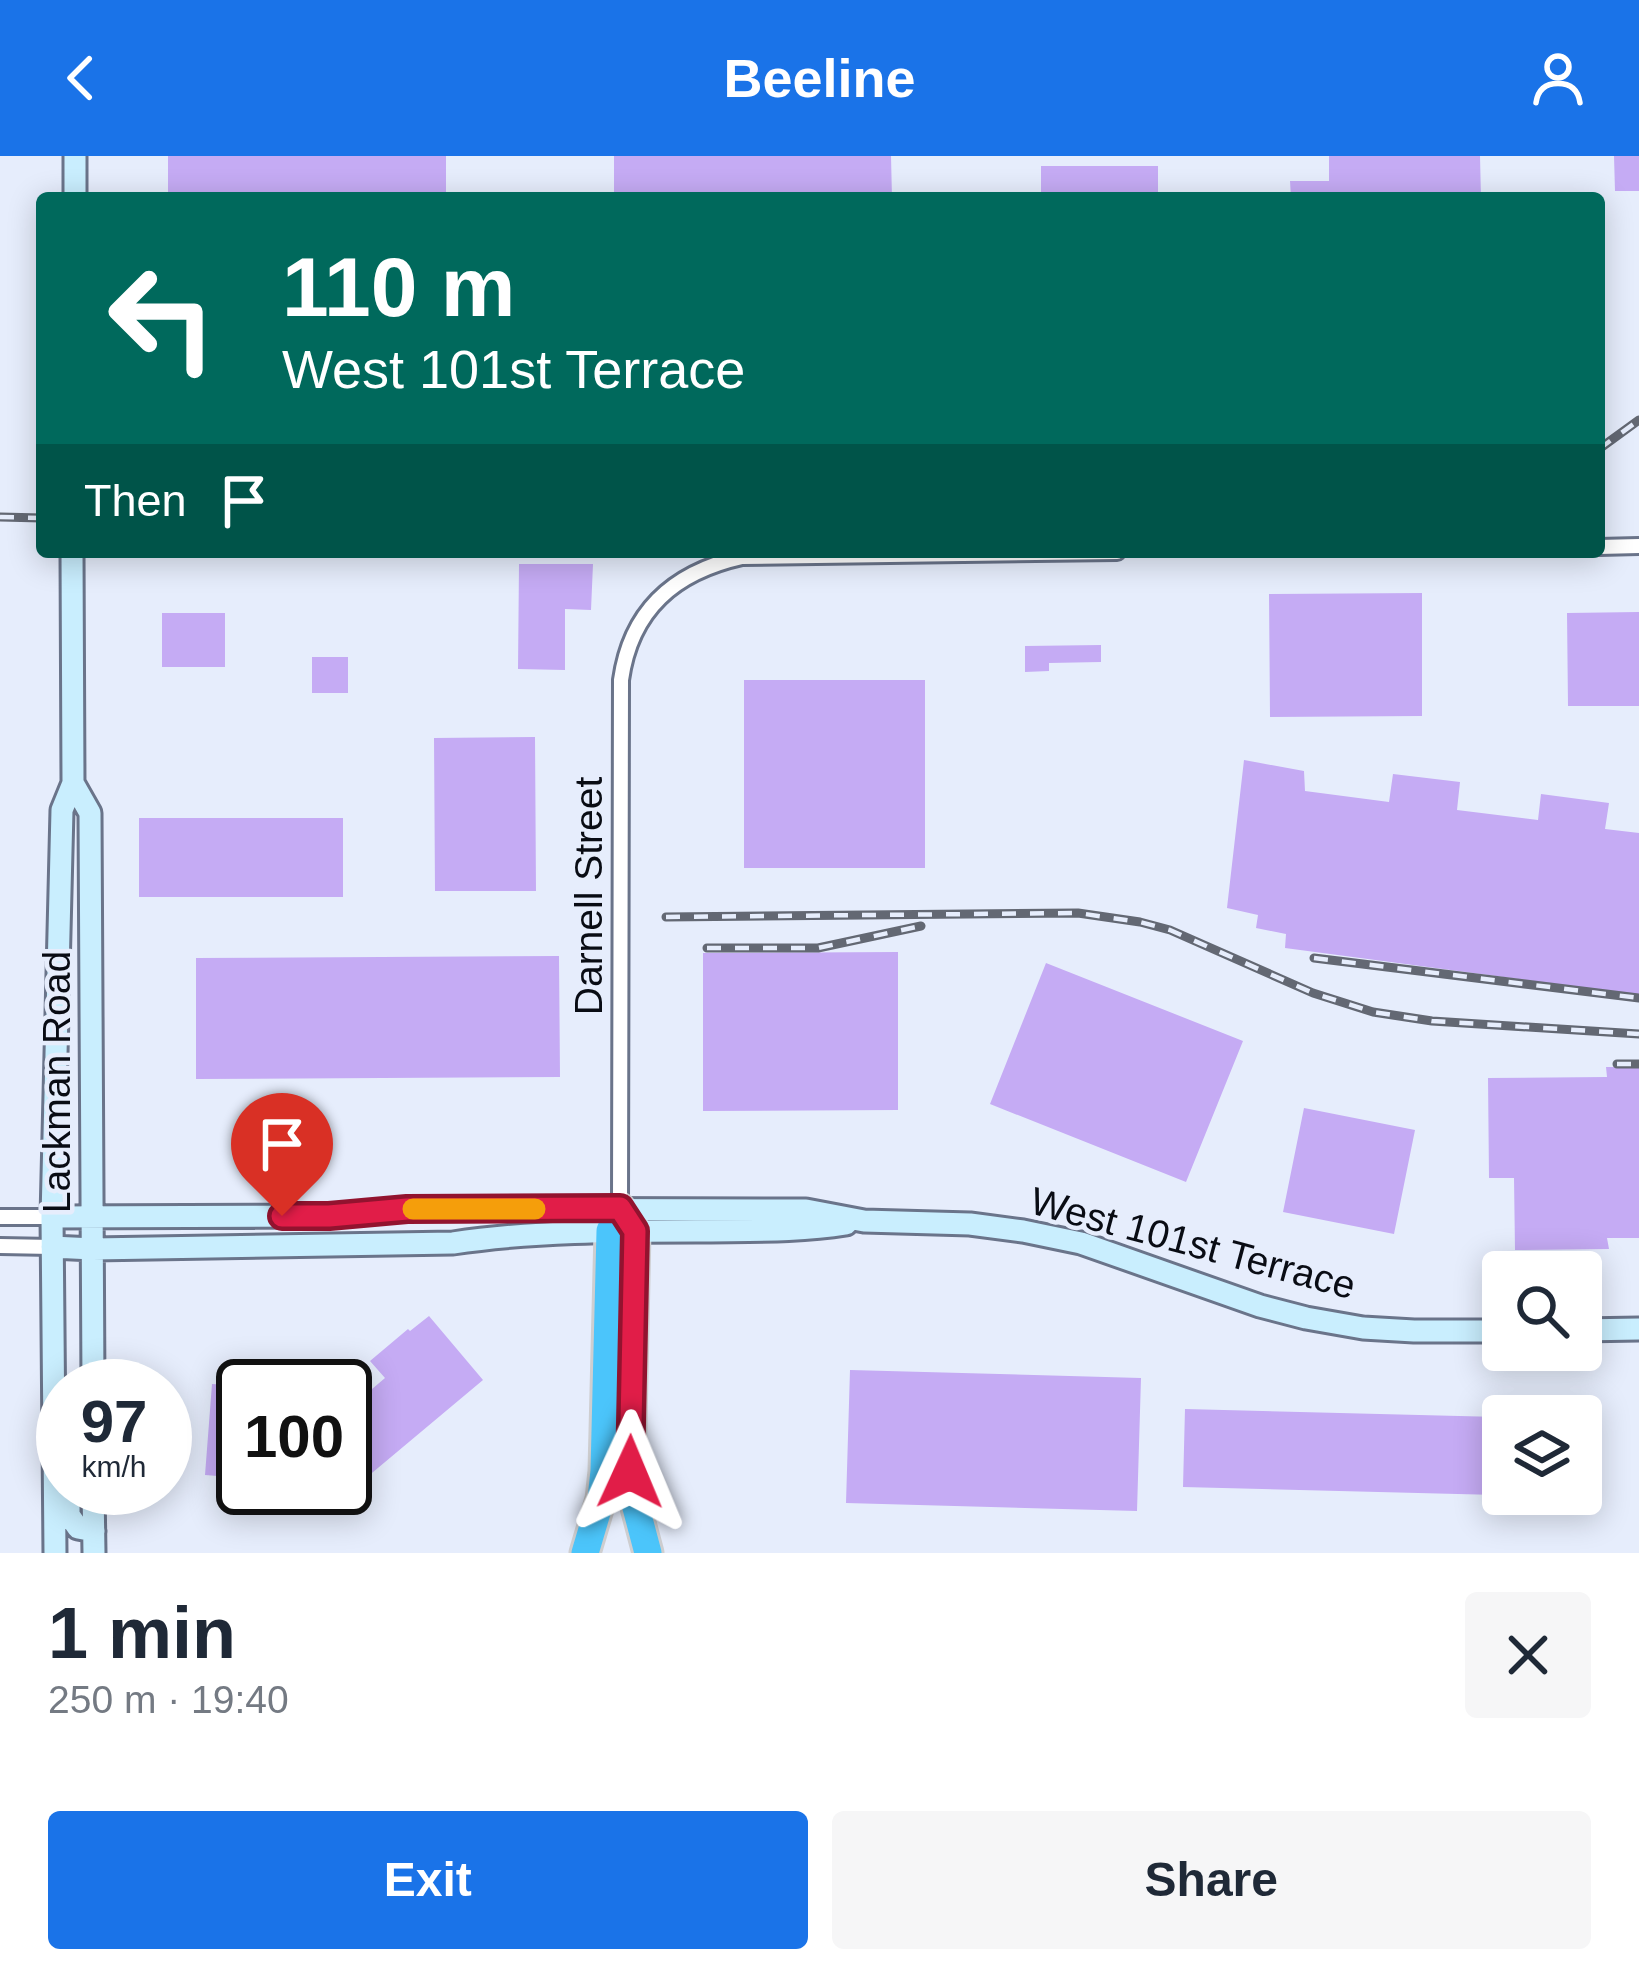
<!DOCTYPE html>
<meta charset="utf-8">
<style>
body{margin:0;font-family:Arial,sans-serif;background:#f6f6f7;color:#1f2937;height:100vh;display:flex;flex-direction:column;font-size:45px;white-space:nowrap}
*{box-sizing:border-box;margin:0}
p{font-size:39px;color:#747a83}
.icon{flex:none;width:66px;height:66px;fill:none;stroke:currentColor;stroke-width:2;stroke-linecap:round;stroke-linejoin:round}
.map{position:relative;height:1397px;overflow:hidden}
.drawer{display:flex;flex-direction:column;background:#fff;flex:1}
.drawer>*{flex:none}
.guide{position:absolute;left:36px;top:36px;width:1569px;height:366px;border-radius:12px;box-shadow:0 6px 30px #0003;background:#00695c;color:#fff;overflow:hidden}
.fabs{position:absolute;left:1482px;top:1095px;display:grid;gap:24px}
.fabs a{display:grid;place-items:center;width:120px;height:120px;border-radius:12px;background:#fff;box-shadow:0 6px 30px #0003;font-size:60px}
.speed{position:absolute;left:36px;top:1203px;display:flex;gap:24px;font-size:60px;font-weight:700;text-align:center}
.speed>*{display:grid;place-content:center;width:156px;height:156px;border-radius:50%;background:#fff;box-shadow:0 6px 30px #0003;line-height:1}
.speed small{font-size:30px;font-weight:400}
.speed .limit{border:6px solid #111;border-radius:18px;background:#fff;color:#111}
.pin{position:absolute;display:grid;place-items:center;width:102px;height:102px;color:#fff;margin:-123px -51px;border-radius:50% 50% 50% 0;rotate:-45deg;box-shadow:0 0 12px #0007}
.pin .icon{rotate:45deg}
.me{position:absolute;width:132px;margin:-66px;rotate:1deg;stroke-linejoin:round;filter:drop-shadow(0 0 9px #0008)}
.turn{display:flex;align-items:center;gap:42px;height:252px;padding:0 48px;font-size:54px}
.turn .icon{width:156px;height:156px;stroke-width:2.5}
.turn b{display:block;font-size:84px;line-height:102px}
.then{display:flex;align-items:center;height:114px;padding:0 48px;background:#0003;gap:24px;font-size:45px}
.round{display:grid;place-items:center;flex:none;width:126px;height:126px;border-radius:12px;background:#f6f6f7}
.headline{display:flex;align-items:center;justify-content:space-between;height:204px;padding:0 48px}
h1{font-size:72px;font-weight:700;line-height:90px}
.button{display:flex;gap:24px;margin-top:auto;padding:24px 48px}
.button a{flex:1;height:138px;border-radius:12px;background:#1a73e8;color:#fff;font-size:48px;font-weight:700;line-height:138px;text-align:center}
.button a+a{background:#f6f6f7;color:#1f2937}
header{display:flex;justify-content:space-between;align-items:center;height:156px;padding:0 48px;background:#1a73e8;color:#fff;font-size:54px;font-weight:700}
.map>svg:first-child{display:block}
</style>
<header><svg class="icon" aria-label="back" viewBox="0 0 24 24"><path d="M15 5l-7 7 7 7"/></svg>Beeline<svg class="icon" aria-label="person" viewBox="0 0 24 24"><circle cx="12" cy="8" r="4"/><path d="M4 21q1-7 8-7t8 7"/></svg></header>
<div class="map">
<svg width="1639" height="1397" viewBox="0 0 1639 1397">
<rect width="100%" height="100%" fill="#e6edfc"/>
<path fill="#c5abf4" d="M168,0h278v42h-278z
M614,0h277l1,42h-278z
M1329,0h151l1,42h-190l-1,-17h39z
M1614,0h25v35h-24z
M1041,10h117v32h-117z
M519,408h74l-2,46 -26,-1v61l-47,-1z
M1422,437v123l-152,1 -1,-123z
M1639,456v94h-71l-1,-93z
M162,457h63v54h-63z
M1101,489v17l-52,1v8l-24,1v-26z
M312,501h36v36h-36z
M744,524h181v188h-181z
M535,581l1,154h-101l-1,-153z
M1244,604l60,11 1,20 84,11 4,-28 67,8 -3,28 81,10 3,-26 68,9 -4,26 34,4v162l-354,-47 1,-14 -30,-6 2,-13 -31,-7z
M139,662h204v79h-204z
M898,796v158l-195,1v-158z
M559,800l1,121 -364,2v-121z
M1046,807l197,78 -57,141 -196,-78z
M1606,911h33v171h-32l2,11 -94,1 -1,-72h-25l-1,-100 119,-1z
M1304,952l111,22 -21,104 -111,-22z
M429,1160l54,64 -129,108 -9,-1v-75l40,-34 -15,-17 38,-32 2,2z
M850,1214l291,8 -4,133 -291,-8z
M212,1228l31,2v92l-38,-3z
M1185,1253l314,8 -2,78 -314,-8z"/>
<g fill="none" stroke-linecap="round" stroke-linejoin="round">
<defs>
<path id="minor" d="M1599,391l40,-1
M620,1052l1,-528c10,-71 54,-108 121,-123l375,-5
M0,1061h52
M0,1090l52,1"/>
<path id="secondary" d="M75,0v42
M73,627l17,30 3,573
M52,1061l277,-1 78,-7 399,1 58,11 106,3 53,7 58,12 179,63 46,12 57,10 51,3h89
M52,1091l41,2 360,-6c80,-12 162,-12 243,-12 51,-1 100,1 150,-7
M1581,1174l58,-1
M69,1332v27l9,13 16,3
M93,1332l1,65
M55,1397l-3,-336 10,-407 11,-27 -1,-231"/>
<path id="motorway" d="M620,1052l15,23 -5,241 4,28 14,53
M585,1397l16,-54 3,-28 6,-240 10,-23"/>
</defs>
<use href="#minor" stroke="#6a748a" stroke-width="20"/>
<use href="#secondary" stroke="#6a748a" stroke-width="27"/>
<use href="#motorway" stroke="#ceced0" stroke-width="33"/>
<use href="#minor" stroke="#fff" stroke-width="14"/>
<use href="#secondary" stroke="#c9eefe" stroke-width="21"/>
<use href="#motorway" stroke="#4bc5fb" stroke-width="27"/>
<defs>
<path id="rail" d="M1599,293l40,-29
M0,361l42,1
M666,761l412,-4 62,9 30,8 143,63 60,19 59,9 207,13
M707,792h111l103,-22
M1314,802l325,40
M1617,908h22"/>
</defs>
<use href="#rail" stroke="#636873" stroke-width="9"/>
<use href="#rail" stroke="#e6edfc" stroke-width="4.5" stroke-dasharray="14" stroke-linecap="butt"/>
</g>
<g fill="none" stroke-linecap="round" stroke-linejoin="round">
<defs>
<path id="route" d="M282,1060h47l78,-7 213,-1 15,23 -5,241"/>
</defs>
<use href="#route" stroke="#92132f" stroke-width="30"/>
<use href="#route" stroke="#e11d48" stroke-width="21"/>
<path stroke="#f59e0b" stroke-width="21" d="M413,1053h122"/>
</g>
<g text-anchor="middle" dominant-baseline="central" stroke-width="9" stroke-linejoin="round" paint-order="stroke">
<g font-size="39" fill="#090c14" stroke="#e6edfc">
<text transform="translate(588 740) rotate(-90)">Darnell Street</text>
<text transform="translate(56 926) rotate(-90)">Lackman Road</text>
<text transform="translate(1193 1087) rotate(15)">West 101st Terrace</text>
</g>
</g>
</svg>
<div class="fabs">
<a><svg class="icon" aria-label="search" viewBox="0 0 24 24"><circle cx="10" cy="10" r="6"/><path d="M15 15l6 6"/></svg></a>
<a><svg class="icon" aria-label="layers" viewBox="0 0 24 24"><path d="M12 4l9 5-9 5-9-5zM3 14l9 5 9-5"/></svg></a>
</div>
<div class="speed"><div>97<small>km/h</small></div><div class="limit">100</div></div>
<div class="pin" style="left:282px;top:1060px;background:#d93025"><svg class="icon" aria-label="arrive" viewBox="0 0 24 24"><path d="M6 21V4h12l-3 4 3 4H6"/></svg></div>
<svg class="me" style="left:630px;top:1316px" viewBox="-20 -20 40 40"><path d="M0-17L14 15 0 8-14 15z" fill="#e11d48" stroke="#fff" stroke-width="4"/></svg>
<div class="guide">
<div class="turn"><svg class="icon" aria-label="left" viewBox="0 0 24 24"><path d="M17 20v-9H6M10 6l-5 5 5 5"/></svg><div><b>110 m</b>West 101st Terrace</div></div>
<div class="then">Then<svg class="icon" aria-label="arrive" viewBox="0 0 24 24"><path d="M6 21V4h12l-3 4 3 4H6"/></svg></div>
</div>
</div>
<section class="drawer">
<div class="headline"><div><h1>1 min</h1><p>250 m · 19:40</p></div><a class="round"><svg class="icon" aria-label="close" viewBox="0 0 24 24"><path d="M6 6l12 12M18 6L6 18"/></svg></a></div>
<div class="button"><a>Exit</a><a>Share</a></div>
</section>
